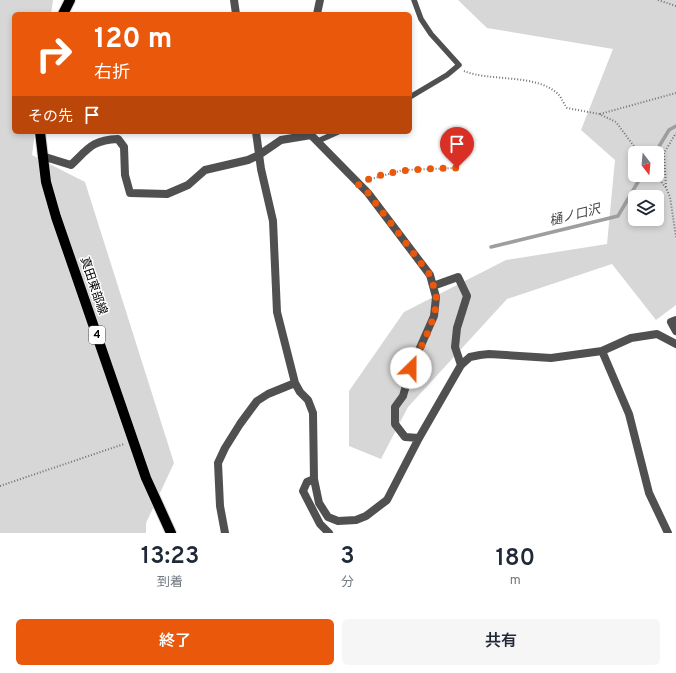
<!DOCTYPE html>
<html lang="ja">
<meta charset="utf-8">
<style>
body{margin:0;font-family:Overpass,"Noto Sans JP",sans-serif;background:#f6f6f7;color:#1f2937;height:100vh;display:flex;flex-direction:column;font-size:15px;white-space:nowrap}
*{box-sizing:border-box;margin:0}
p{font-size:13px;color:#747a83}
.icon{flex:none;width:22px;height:22px;fill:none;stroke:currentColor;stroke-width:2;stroke-linecap:round;stroke-linejoin:round}
.map{position:relative;height:533px;overflow:hidden}
.details{display:flex;flex-direction:column;background:#fff;flex:1}
.details>*{flex:none}
.guide{position:absolute;left:12px;top:12px;width:400px;height:122px;border-radius:6px;box-shadow:0 2px 6px #0003;background:#ea580c;color:#fff;overflow:hidden}
.needle{width:26px;rotate:164deg}
.fabs{position:absolute;left:628px;top:146px;display:grid;gap:8px}
.fabs a{display:grid;place-items:center;width:36px;height:36px;border-radius:6px;background:#fff;box-shadow:0 2px 6px #0003;font-size:20px}
.pin{position:absolute;display:grid;place-items:center;width:34px;height:34px;color:#fff;margin:-41px -17px;border-radius:50% 50% 50% 0;rotate:-45deg;box-shadow:0 0 4px #0007}
.pin .icon{rotate:45deg}
.me{position:absolute;width:44px;margin:-22px;rotate:23deg;stroke-linejoin:round;filter:drop-shadow(0 0 3px #0008)}
.turn{display:flex;align-items:center;gap:14px;height:84px;padding:0 16px;font-size:18px}
.turn .icon{width:52px;height:52px;stroke-width:2.5}
.turn b{display:block;font-size:28px;line-height:34px}
.then{display:flex;align-items:center;height:38px;padding:0 16px;background:#0003;gap:8px;font-size:15px}
.eta{display:flex;justify-content:space-evenly;align-items:center;height:68px;text-align:center}
.eta b{font-size:24px;font-weight:600;line-height:28px}
.primary-button{display:flex;gap:8px;margin-top:auto;padding:8px 16px}
.primary-button a{flex:1;height:46px;border-radius:6px;background:#ea580c;color:#fff;font-size:16px;font-weight:600;line-height:46px;text-align:center}
.primary-button a+a{background:#f6f6f7;color:#1f2937}
.map>svg:first-child{display:block}
</style>
<div class="map">
<svg width="676" height="533" viewBox="0 0 676 533">
<rect width="100%" height="100%" fill="#fff"/>
<path fill="#d7d7d7" fill-rule="evenodd" d="M0,0h53l-2,14h-37v118h21l-3,23 53,27 89,281 -28,60v10h-146z
M458,0h218v305l-20,15 -44,-56 -105,35 -99,108 -27,52 -32,-13v-55l55,-79 102,-52 101,-16 8,-84 -34,-30 32,-81 -126,-21zM635,153h22v22h-22zM635,197h22v22h-22z"/>
<g fill="none" stroke-linecap="round" stroke-linejoin="round">
<path stroke="#9e9e9e" stroke-width="3.5" d="M655,153l14,-23 7,-4
M491,247l127,-31 24,-41"/>
<defs>
<path id="primary" d="M63,14l7,-14
M40,132l6,50 10,35 90,261 25,55"/>
</defs>
<use href="#primary" stroke="#dbdbdb" stroke-width="12"/>
<path stroke="#727272" stroke-width="2" stroke-dasharray="1 2" stroke-linecap="butt" d="M658,0l18,6
M464,71c26,11 74,2 95,24 3,4 5,9 8,13l32,6 17,8 23,31
M600,114l76,-21
M656,175l10,13 4,9 6,40
M368,180l35,-10 54,-2
M666,187l-2,-34 12,-20
M0,486l124,-42"/>
<path stroke="#505050" stroke-width="5.5" d="M410,97l37,-22 12,-10 -28,-31 -10,-15 -7,-19
M318,141l20,-9"/>
<path stroke="#505050" stroke-width="8" d="M234,0l2,14
M317,14l3,-14
M256,132l5,37 12,52 4,91 18,71 5,9 8,8 5,13 1,66 5,24 9,14 10,4 18,-1 10,-4 21,-16 32,-62 42,-73 9,-8 10,-2 9,-1 62,4 51,-7 29,-13 26,-4 19,10
M308,132l60,61 62,82 6,22 -2,19 -23,52 -8,28 -8,11v17l10,13 14,1
M42,156l29,9c17,-16 21,-25 47,-26l6,8 1,28 5,18 37,1 21,-9 17,-15 43,-10 11,-5 22,-15 30,-5
M433,286l25,-9 9,19 -10,32 -2,19 6,18
M676,320l-5,2 5,9
M602,351l27,63 20,79 19,40
M314,479l-7,3 -4,9 17,33 9,9
M225,533l-5,-27 -2,-43 7,-15 15,-24 17,-23 11,-7 27,-11"/>
<use href="#primary" stroke="#000" stroke-width="10"/>
</g>
<g fill="none" stroke-linecap="round" stroke-linejoin="round">
<path stroke="#ea580c" stroke-width="7" stroke-dasharray="0 12.6" d="M411,368c8,-18 28,-52 25,-72 -1,-7 -4,-14 -6,-21l-62,-82 -10,-9c31,-16 66,-15 99,-16"/>
</g>
<g text-anchor="middle" dominant-baseline="central" stroke-width="3" stroke-linejoin="round" paint-order="stroke">
<rect fill="#fff" stroke="#4c4c4c" stroke-width="1" x="89" y="326" width="16" height="18" rx="3"/>
<g font-size="11" font-weight="bold" fill="#000">
<text x="97" y="335">4</text>
</g>
<g font-size="12" fill="#000" stroke="#fff">
<text transform="translate(93 286) rotate(71)">真田東部線</text>
</g>
<g font-size="13" font-style="italic" fill="#3f3f3f" stroke="#fff">
<text transform="translate(575 216) rotate(-14)">樋ノ口沢</text>
</g>
</g>
</svg>
<div class="fabs">
<a><svg class="needle" viewBox="-14 -14 28 28"><path d="M0-13l5 13h-10z" fill="#e53935"/><path d="M0 13l5-13h-10z" fill="#747a83"/></svg></a>
<a><svg class="icon" aria-label="layers" viewBox="0 0 24 24"><path d="M12 4l9 5-9 5-9-5zM3 14l9 5 9-5"/></svg></a>
</div>
<div class="pin" style="left:457px;top:168px;background:#d93025"><svg class="icon" aria-label="arrive" viewBox="0 0 24 24"><path d="M6 21V4h12l-3 4 3 4H6"/></svg></div>
<svg class="me" style="left:411px;top:368px" viewBox="-20 -20 40 40"><circle r="19" fill="#fff"/><path d="M0-13L10 11 0 6-10 11z" fill="#ea580c"/></svg>
<div class="guide">
<div class="turn"><svg class="icon" aria-label="right" viewBox="0 0 24 24"><path d="M7 20v-9h11M14 6l5 5-5 5"/></svg><div><b>120 m</b>右折</div></div>
<div class="then">その先<svg class="icon" aria-label="arrive" viewBox="0 0 24 24"><path d="M6 21V4h12l-3 4 3 4H6"/></svg></div>
</div>
</div>
<section class="details">
<div class="eta">
<div><b>13:23</b><p>到着</p></div>
<div><b>3</b><p>分</p></div>
<div><b>180</b><p>m</p></div>
</div>
<div class="primary-button"><a>終了</a><a>共有</a></div>
</section>
